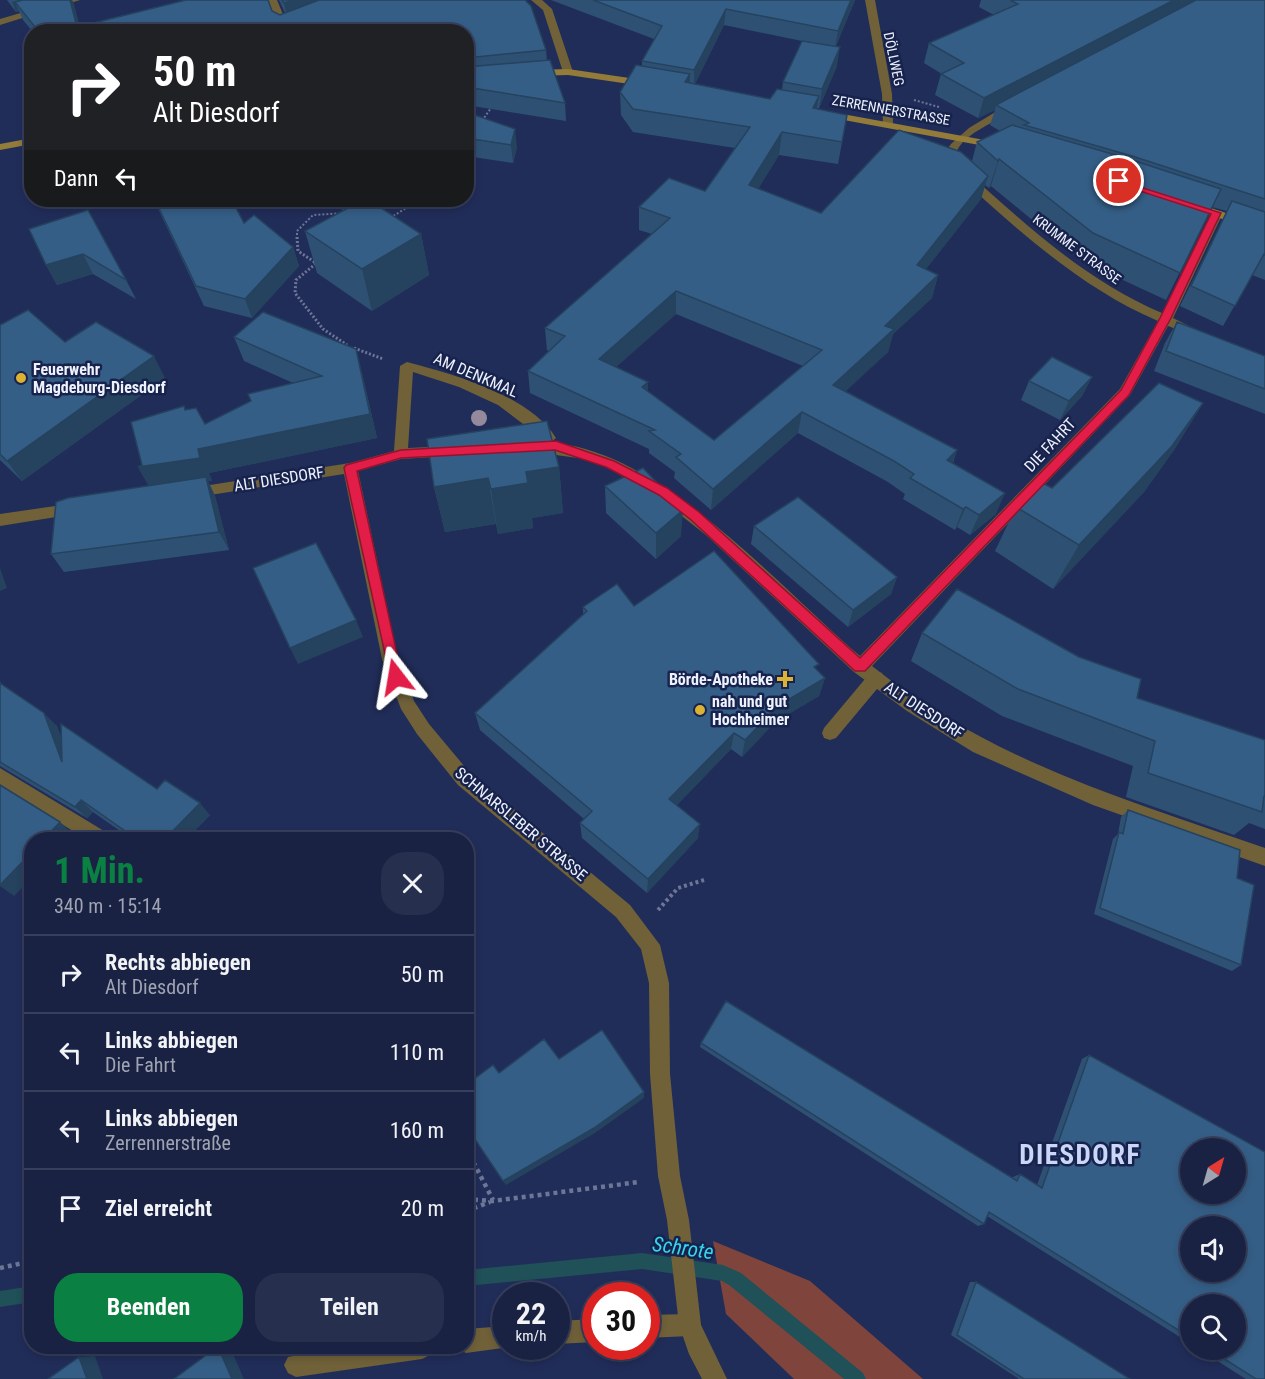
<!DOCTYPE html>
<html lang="de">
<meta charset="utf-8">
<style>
body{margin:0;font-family:"Roboto Condensed",sans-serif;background:#262f4e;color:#f1f3f6;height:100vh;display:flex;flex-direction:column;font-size:22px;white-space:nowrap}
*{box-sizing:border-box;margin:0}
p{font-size:20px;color:#9fa4b2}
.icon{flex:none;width:33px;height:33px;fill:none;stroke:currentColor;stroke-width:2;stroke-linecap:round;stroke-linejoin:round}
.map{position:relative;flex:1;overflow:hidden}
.sheet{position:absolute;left:24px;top:832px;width:450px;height:522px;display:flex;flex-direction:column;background:#192243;border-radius:24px;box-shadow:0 3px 9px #0003,0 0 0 2px #373f5c}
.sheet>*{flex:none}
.banner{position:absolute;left:24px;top:24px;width:450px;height:183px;border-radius:24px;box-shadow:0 3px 9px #0003,0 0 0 2px #373f5c;background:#202124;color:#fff;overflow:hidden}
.needle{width:39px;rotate:37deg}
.buttons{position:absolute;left:1180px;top:1138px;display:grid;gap:12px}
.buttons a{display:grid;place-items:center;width:66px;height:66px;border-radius:50%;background:#192243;box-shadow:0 3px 9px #0003,0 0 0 2px #373f5c;font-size:30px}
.speed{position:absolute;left:492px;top:1282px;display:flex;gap:12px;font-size:30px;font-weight:700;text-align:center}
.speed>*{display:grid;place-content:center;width:78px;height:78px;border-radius:50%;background:#192243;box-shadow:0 3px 9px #0003,0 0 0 2px #373f5c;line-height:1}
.speed small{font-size:15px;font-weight:400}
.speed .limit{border:9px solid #d22;background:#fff;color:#111}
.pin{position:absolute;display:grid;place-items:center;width:51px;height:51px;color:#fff;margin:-26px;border:3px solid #fff;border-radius:50%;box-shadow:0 2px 6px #0007}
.me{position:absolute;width:66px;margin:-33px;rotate:346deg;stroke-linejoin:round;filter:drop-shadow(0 0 4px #0008)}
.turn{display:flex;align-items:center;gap:21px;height:126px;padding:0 30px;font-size:27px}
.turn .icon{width:78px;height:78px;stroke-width:2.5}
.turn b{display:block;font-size:42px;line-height:51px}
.then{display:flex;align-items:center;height:57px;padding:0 30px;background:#0003;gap:12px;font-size:22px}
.round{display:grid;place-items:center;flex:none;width:63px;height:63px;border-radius:24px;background:#262f4e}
.head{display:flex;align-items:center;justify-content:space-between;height:102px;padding:0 30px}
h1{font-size:36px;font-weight:700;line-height:45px;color:#0b8043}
.button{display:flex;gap:12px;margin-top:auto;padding:12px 30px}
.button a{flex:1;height:69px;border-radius:24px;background:#0b8043;color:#fff;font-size:24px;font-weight:700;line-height:69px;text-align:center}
.button a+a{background:#262f4e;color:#f1f3f6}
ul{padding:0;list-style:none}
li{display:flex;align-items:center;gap:18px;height:78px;padding:0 30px;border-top:2px solid #373f5c}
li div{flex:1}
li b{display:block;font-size:22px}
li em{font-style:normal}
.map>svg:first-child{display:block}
</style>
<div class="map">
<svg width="1265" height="1379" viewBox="0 0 1265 1379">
<rect width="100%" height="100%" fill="#212d59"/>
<path fill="#7f453c" d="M713,1241l97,40 113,98h-129l-68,-65z"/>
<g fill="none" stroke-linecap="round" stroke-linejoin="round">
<path fill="#205058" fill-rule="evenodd" d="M642,1253l81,12 18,8 122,100 3,6h-22l-115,-94 -7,-4 -80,-12 -176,17v-16z
M32,1286v16l-32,5v-16z"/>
<path stroke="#6d7696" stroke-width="2" stroke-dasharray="2 2" stroke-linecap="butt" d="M914,100l25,7
M482,121l11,-16
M390,218l29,-18
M297,239v-8l16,-16 31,-2"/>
<path stroke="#6d7696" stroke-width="3" stroke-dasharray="2 2" stroke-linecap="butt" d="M297,237l1,14 18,12
M319,261l-23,19 -1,13 28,36 24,16
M354,348l29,11"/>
<path stroke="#6d7696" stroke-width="4" stroke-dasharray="3 3" stroke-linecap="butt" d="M658,910l20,-22 26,-8"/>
<path stroke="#6d7696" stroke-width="4.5" stroke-dasharray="4 4" stroke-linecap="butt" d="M466,1148l27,52
M466,1199l27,2 146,-19
M466,1211l24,-9
M0,1268l32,-7"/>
<path fill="#706139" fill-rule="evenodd" d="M876,671l6,2 2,5 -2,5 -46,55 -6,2 -6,-2 -2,-5 2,-5 46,-55z
M690,1314l8,3 3,8 -3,8 -8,3 -44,2v-23z
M596,1319v23l-40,2v-23z
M506,1326v21h4l-44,6 -8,-4 -1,-2h9v-18z
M340,1347h94l-4,8 -8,4 -126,18 -8,-4 -4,-8 4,-8z"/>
<path fill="#706139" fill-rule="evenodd" d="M65,0h15l-80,25v-6z
M267,0h10l10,24h6v4l-12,2z
M531,0h11l10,9 21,63 -1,2 -9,-2 -20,-62z
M865,0h10l17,94 1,30 -5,3 -5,-3 -1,-30z
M1007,105l9,2c-18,17 -58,25 -62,53 63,57 129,120 208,153l49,-100 10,-2 2,2 -50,105 28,14 -6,4 -27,-10 -38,69 -258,271c121,96 250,132 393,182v18l-172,-61 -120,-53 -66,-41 -53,-39 -148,-137 -46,-36 -50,-30 -25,-10 -58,-8v-8h21l-50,-38 -39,-18 -46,-15 -5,76 44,-2 7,5 -7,5 -51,3 -43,12 40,188 16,42 15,23 41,49 160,132 30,40 9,38 1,91 10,102 9,44 12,105 26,54h-25l-13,-25 -10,-29 -12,-105 -9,-44 -8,-102 -1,-91 -8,-34 -25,-32 -158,-132 -41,-51 -16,-25 -19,-50 -38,-185 -153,24 -7,-5 7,-5 159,-25 44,-12 6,-85 7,-4c46,12 122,33 149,76l-6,5c109,5 230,145 310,213l260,-267 38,-68c-82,-35 -149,-99 -214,-158v-9l7,-10 18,-16z
M76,503l5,2 2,4 -2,4 -81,13v-12z
M0,768l109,66 3,6h-25l-87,-55z"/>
<path fill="#937b39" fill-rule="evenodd" d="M568,69l82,12 5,3 -5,3 -82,-12 -35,1 -5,-3 5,-3z
M826,111l175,32 5,3 -5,3 -179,-33v-4z
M32,138v6l-32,6v-6z
M1185,202h8l72,24v8l-80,-28z"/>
</g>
<circle fill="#948a9c" cx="479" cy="418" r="8"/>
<path fill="#2e5173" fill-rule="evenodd" d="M7,0h65l8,27 192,-16 8,4 5,-2 -6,-13h246l21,50 1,11 18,42 1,18 -100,-16v-73h-433l-10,-12 -4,-9 -3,1z
M551,0h304l-19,46 1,20 -18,42h-2v1l30,6 -9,49 -59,-9 -21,34 63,24 151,-52 5,-19 23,-11 -10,-6 5,-15 -17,8 -43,-23 6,-21h1l-18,-11 5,-20 65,-28 -15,-8 2,-7h284v280l-13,-5 -29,51 -43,-20 47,-95 -15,-4 -46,93 -84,-39 -91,-75 -2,2 -4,-3 -4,14 -55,70 12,6 -6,23 -39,36 -5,18 -43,39 112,59 -4,13 43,51 -26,21 -13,-8 -2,3 -52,-31 2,-5 -17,-12 -90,-49 -87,77 -37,-32 1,-6 -26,-19v-4l-119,-56 -2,-22 21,-20 -2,-1 -2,-22 107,-94 -13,-4v-23l66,-16 30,-43 -102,-16 -12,-17 -1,-23 22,-26v-5l12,-22zM724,25l83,17 -24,40 -1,8 -12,9 -75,-15zM676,314l127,52 -89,74 -66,-49 -32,-24z
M466,112l51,35 -4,16 -47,-7z
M154,200h78l12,23 49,24 6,19 -47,52 -48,-12z
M317,200h79l-12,9 37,25 8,41 -57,36 -55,-38 -12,-42 38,-21z
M88,210l38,70 10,19 -43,-25 -36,11 -11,-20z
M1177,322l88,34v58l-111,-43 11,-28z
M0,325l65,17 100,36 -143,103 -22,-21z
M234,337l128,36 15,65 -168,35 3,8h-4l7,15 14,54 -165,22 -13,-18 98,-68 -11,-19 4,-2 44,-55 19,14 88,-41 -49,-22z
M1092,377l-10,19 -22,24 -39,-20 8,-19z
M1203,403l-29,47 -30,42 -91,97 -58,-38 21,-44 36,-19z
M559,467l4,46 -31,5 1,10 -35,6 -2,-10 -51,8 -11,-45z
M605,486l76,50 -25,23 -50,-46z
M754,526l143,51 -6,17 -43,33 -97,-83z
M634,606l183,64 8,8 -6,18 -44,26 -33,35 -11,-8 -54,56 21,33 -51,55 -65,-55 -2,-15 4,-4 -104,-89 -5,-17 108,-99v-7z
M922,633l215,65 128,42v89l-16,-6 -15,12 -108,-38 7,-31 -131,-50 -91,-55z
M0,681l1,3 56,42 4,11 96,52 53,26 -24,25h-53l-40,-28 -6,6 -87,-52z
M1128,810l109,68 4,87 -9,6 -138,-57 19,-75 5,-5 3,-17z
M701,1043l312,135v-1l7,-3 17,11 45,-126 7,-4 176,324h-19l-46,-29h36l-45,-45v39l-204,-128 -3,8 -6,2 -278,-179z
M970,1282h6l154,97h-111l-68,-44z"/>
<path fill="#25425e" d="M20,0h43l-48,2 4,9 -3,1 -4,-10z
M70,0h2l2,4 7,28 -4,-5z
M293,0h50l-55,21 -4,-18z
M851,0h4l-1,3 -19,44 3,-16z
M1174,0h30l-208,105 -1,5 -17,8 6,-20z
M726,9l-2,16 -30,61v-16z
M40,26l2,6h-5l-2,-5z
M840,47l-3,19 -18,42 3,-19z
M690,74l-1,22 -4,-14z
M819,96l-4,22 -2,-10z
M515,129l2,18 -4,16 -2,-18z
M782,132l-3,23 -33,53 3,-23z
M999,159l-8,27 -2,2 9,-27z
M988,176l-7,23 -70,89 6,-23z
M370,200h26l-27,21z
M421,234l8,41 -57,36 -10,-42z
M293,247l6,19 -47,52 -7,-19z
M83,254l10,20 -36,11 -11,-20z
M938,275l-6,23 -39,36 -5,18 -59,55 4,-22 52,-59z
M676,291v23l-76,67 -1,-22z
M356,349l6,24 15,65 -168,35 3,8h-4l7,15 14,54 -10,-18 -68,-42 -13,-23 60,-18 172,-35z
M154,356l11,22 -143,103 -15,-20z
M1092,377l-10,19 -22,24 9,-19z
M648,382v21l-6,-16z
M1203,403l-29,47 -30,42 -91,97 26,-44z
M802,412l-4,21 -87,77 2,-21z
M957,450l-8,22 -2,-12z
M559,467l4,46 -31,5 1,10 -35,6 -7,-45 35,-17z
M488,478l8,46 -51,8 -11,-45z
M1005,493l-9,21 -26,21 9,-20z
M966,507l-9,20 -2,3 8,-21z
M683,510l-2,26 -25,23v-26z
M0,568l7,20 -7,3z
M897,577l-6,17 -43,33 5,-17z
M356,620l7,17 -65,27 -8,-16z
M825,678l-6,18 -44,26 -33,35 3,-17 34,-35z
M44,713l13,13 17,48 -12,-12z
M734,733l-3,16 -63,65 1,-15z
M81,800l12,12 -6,6 -12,-11z
M200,803l10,12 -24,25h-22z
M60,822l13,12 -6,6h-24z
M700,824l-2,14 -51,55 1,-14z
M32,852v26l-18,18 -14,-10v-1z
M644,1092v6l-49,35 -89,52 -3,-4z
M218,1347h12l14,32h-12z
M95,1356l8,23h-16l-8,-22z"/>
<path fill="#355e86" stroke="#25425e" stroke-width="1.5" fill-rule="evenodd" d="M23,0h47l7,27 109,-27h82l4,11 8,4 39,-15h206l6,6 15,44 -80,8v-26h-422l-4,-6 -5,1 -20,-25z
M282,0h11l-9,3z
M593,0h258l-13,31 -112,-22 -32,61 -52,-9 20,-35z
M1010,0h164l-190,98 -43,-24 23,-11 -35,-20 89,-39z
M1196,0h69v199l-133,-43 -108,-31 5,-2 -33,-18z
M802,41l38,6 -18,42 -39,-7z
M550,60l15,43 -99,-16v-20z
M636,65l54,9 -5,8 85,17 7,-10 42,7 -6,12 34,7 -5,27 -60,-10 -33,53 72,28 78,-83 62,22 27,24 -71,89 21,10 -53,51 9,3 -61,56 124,65 -10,10 58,33 -26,22 -13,-8 -3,2 -53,-31 4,-4 -20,-13 -92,-49 -89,77 -37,-32 5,-3 -32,-23 6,-1 -127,-59 37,-35 -20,-8 125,-110 -31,-11 30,-29 36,13 45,-64 -117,-18 -13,-17zM676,291l146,59 -108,90 -72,-53 6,-5 -49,-23z
M466,112l49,17 -4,16 -45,-7z
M1012,125l114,33 95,31 -41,84 -87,-40 -94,-74 -1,2 -21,-19z
M155,200h77l12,23 10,-8 39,32 -48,52 -49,-13z
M363,200h6l52,34 -59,35 -57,-38z
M1232,201l33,11v43l-1,-1 -29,52 -44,-20z
M88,210l38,70 -43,-26 -37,11 -17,-36z
M28,310l37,32 31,-20 58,34 -147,105 -7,-7v-129z
M263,312l93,37 14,65 -172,35 2,9 -62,9 4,-2 -11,-43 53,-16 1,4 11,-2 9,16 46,-23 -3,-7 74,-18 -88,-39z
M1177,322l88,34v33l-99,-38z
M1052,357l40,20 -23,24 -40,-20z
M1159,383l44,20 -31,43 -93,99 -63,-38 21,-27 15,8z
M547,421l12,46 -33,5 2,11 -37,6 -3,-11 -54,9 -7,-48z
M643,468l40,42 -27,23 -51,-47z
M206,477l13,55 -168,22 5,-52 12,-4z
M798,497l99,80 -44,33 -99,-84z
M316,543l40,77 -66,28 -37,-80z
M714,551l105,113 -5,3 11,11 -46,27 -34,35 -11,-7 -65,66 31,25 -52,55 -68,-56 12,-12 -117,-98 112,-102 -4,-4 34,-23 17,22z
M957,589l122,68 62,22 -4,19 128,42v56h-1l-2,16 -114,-39 7,-32 -137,-52 -96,-56z
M0,683l44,30 18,49 -1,-38 96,65 8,-9 35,23 -36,37h-26l-57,-40 -6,7 -75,-45z
M0,785l60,37 -17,18h-11v12l-32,33z
M1128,810l112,40 -3,28 17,7 -13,80 -141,-57 19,-76 4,2z
M726,1001l291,180 3,-7 22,14 47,-133 176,97v227h-9l-46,-29h26v-45h-45v33l-202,-126 -5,12 -283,-181zM1191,1149h45v45h-45zM1191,1227h45v45h-45z
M602,1030l42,62 -50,36 -91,53 -37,-55v-41l27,-20 6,8 45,-34 15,20z
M976,1282l154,97h-106l-67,-44z
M217,1347h1l14,32h-58z
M79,1357l8,22h-39z"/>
<path fill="#e11d48" stroke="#92132f" stroke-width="1.5" d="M1115,179l106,34 -50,105 -42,77 -264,276h-10l-165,-152 -31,-24 -53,-28 -51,-17 -154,8 -44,13 45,206 -2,4h-9l-47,-213 2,-3 55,-15 155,-9 58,20 53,27 32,24 161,146 261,-268 39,-72 51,-104 -96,-31z"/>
<g fill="#dcb233" stroke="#17234d" stroke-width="2">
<circle cx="21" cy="378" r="6"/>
<path d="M782 670h6v6h6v6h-6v6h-6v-6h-6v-6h6z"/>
<circle cx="700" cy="710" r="6"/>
</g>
<g text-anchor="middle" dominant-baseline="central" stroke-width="5" stroke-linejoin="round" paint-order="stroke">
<g font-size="14" fill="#eef2fd" stroke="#17234d">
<text transform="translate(894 59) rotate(78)">DÖLLWEG</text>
<text transform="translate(891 110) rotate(10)">ZERRENNERSTRASSE</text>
<text transform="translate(1077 249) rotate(37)">KRUMME STRASSE</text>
</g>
<g font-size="16" font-weight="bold" fill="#eef2fd" stroke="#17234d" text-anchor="start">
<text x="33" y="369">Feuerwehr<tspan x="33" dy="18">Magdeburg-Diesdorf</tspan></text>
<text x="773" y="679" text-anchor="end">Börde-Apotheke</text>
<text x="712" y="701">nah und gut<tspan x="712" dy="18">Hochheimer</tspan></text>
</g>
<g font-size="16" fill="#eef2fd" stroke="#17234d">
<text transform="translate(476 375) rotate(23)">AM DENKMAL</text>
<text transform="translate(1050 445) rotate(-47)">DIE FAHRT</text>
<text transform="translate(279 479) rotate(-9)">ALT DIESDORF</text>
<text transform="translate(924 710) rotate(33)">ALT DIESDORF</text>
<text transform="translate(521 824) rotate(40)">SCHNARSLEBER STRASSE</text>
</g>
<g font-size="21" font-style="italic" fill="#34d7ee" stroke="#17234d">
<text transform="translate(683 1248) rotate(8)">Schrote</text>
</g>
<g font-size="27" font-weight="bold" letter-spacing="1.5" fill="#cbd7f8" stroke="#17234d">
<text x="1080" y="1155">DIESDORF</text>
</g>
</g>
</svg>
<div class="buttons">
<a><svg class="needle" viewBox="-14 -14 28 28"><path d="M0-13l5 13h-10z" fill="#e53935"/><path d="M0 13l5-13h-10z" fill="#9fa4b2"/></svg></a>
<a><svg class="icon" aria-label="sound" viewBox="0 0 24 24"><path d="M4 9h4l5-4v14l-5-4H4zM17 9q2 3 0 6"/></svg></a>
<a><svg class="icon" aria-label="search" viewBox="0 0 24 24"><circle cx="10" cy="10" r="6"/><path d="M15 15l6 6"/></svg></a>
</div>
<div class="speed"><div>22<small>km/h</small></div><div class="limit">30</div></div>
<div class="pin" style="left:1119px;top:181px;background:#d93025"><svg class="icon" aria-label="arrive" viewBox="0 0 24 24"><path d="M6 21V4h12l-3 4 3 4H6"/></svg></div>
<svg class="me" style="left:396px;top:677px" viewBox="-20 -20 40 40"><path d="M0-17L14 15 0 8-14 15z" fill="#e11d48" stroke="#fff" stroke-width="4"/></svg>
<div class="banner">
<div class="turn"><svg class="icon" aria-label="right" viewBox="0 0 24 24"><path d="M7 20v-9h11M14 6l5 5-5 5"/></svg><div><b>50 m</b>Alt Diesdorf</div></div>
<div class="then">Dann<svg class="icon" aria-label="left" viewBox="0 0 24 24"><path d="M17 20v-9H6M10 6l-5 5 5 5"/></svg></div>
</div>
<section class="sheet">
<div class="head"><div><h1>1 Min.</h1><p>340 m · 15:14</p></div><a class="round"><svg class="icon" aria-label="close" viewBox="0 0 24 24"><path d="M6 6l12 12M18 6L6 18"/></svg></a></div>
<ul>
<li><svg class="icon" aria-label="right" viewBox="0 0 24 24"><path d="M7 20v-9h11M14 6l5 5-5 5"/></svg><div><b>Rechts abbiegen</b><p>Alt Diesdorf</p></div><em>50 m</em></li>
<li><svg class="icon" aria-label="left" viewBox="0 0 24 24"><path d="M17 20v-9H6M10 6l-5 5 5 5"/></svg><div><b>Links abbiegen</b><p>Die Fahrt</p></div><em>110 m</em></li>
<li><svg class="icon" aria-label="left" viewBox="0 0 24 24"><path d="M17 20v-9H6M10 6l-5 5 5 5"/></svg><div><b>Links abbiegen</b><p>Zerrennerstraße</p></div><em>160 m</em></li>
<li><svg class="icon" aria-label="arrive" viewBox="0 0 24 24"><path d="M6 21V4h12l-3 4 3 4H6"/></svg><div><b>Ziel erreicht</b></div><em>20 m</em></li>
</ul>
<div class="button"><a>Beenden</a><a>Teilen</a></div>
</section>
</div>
